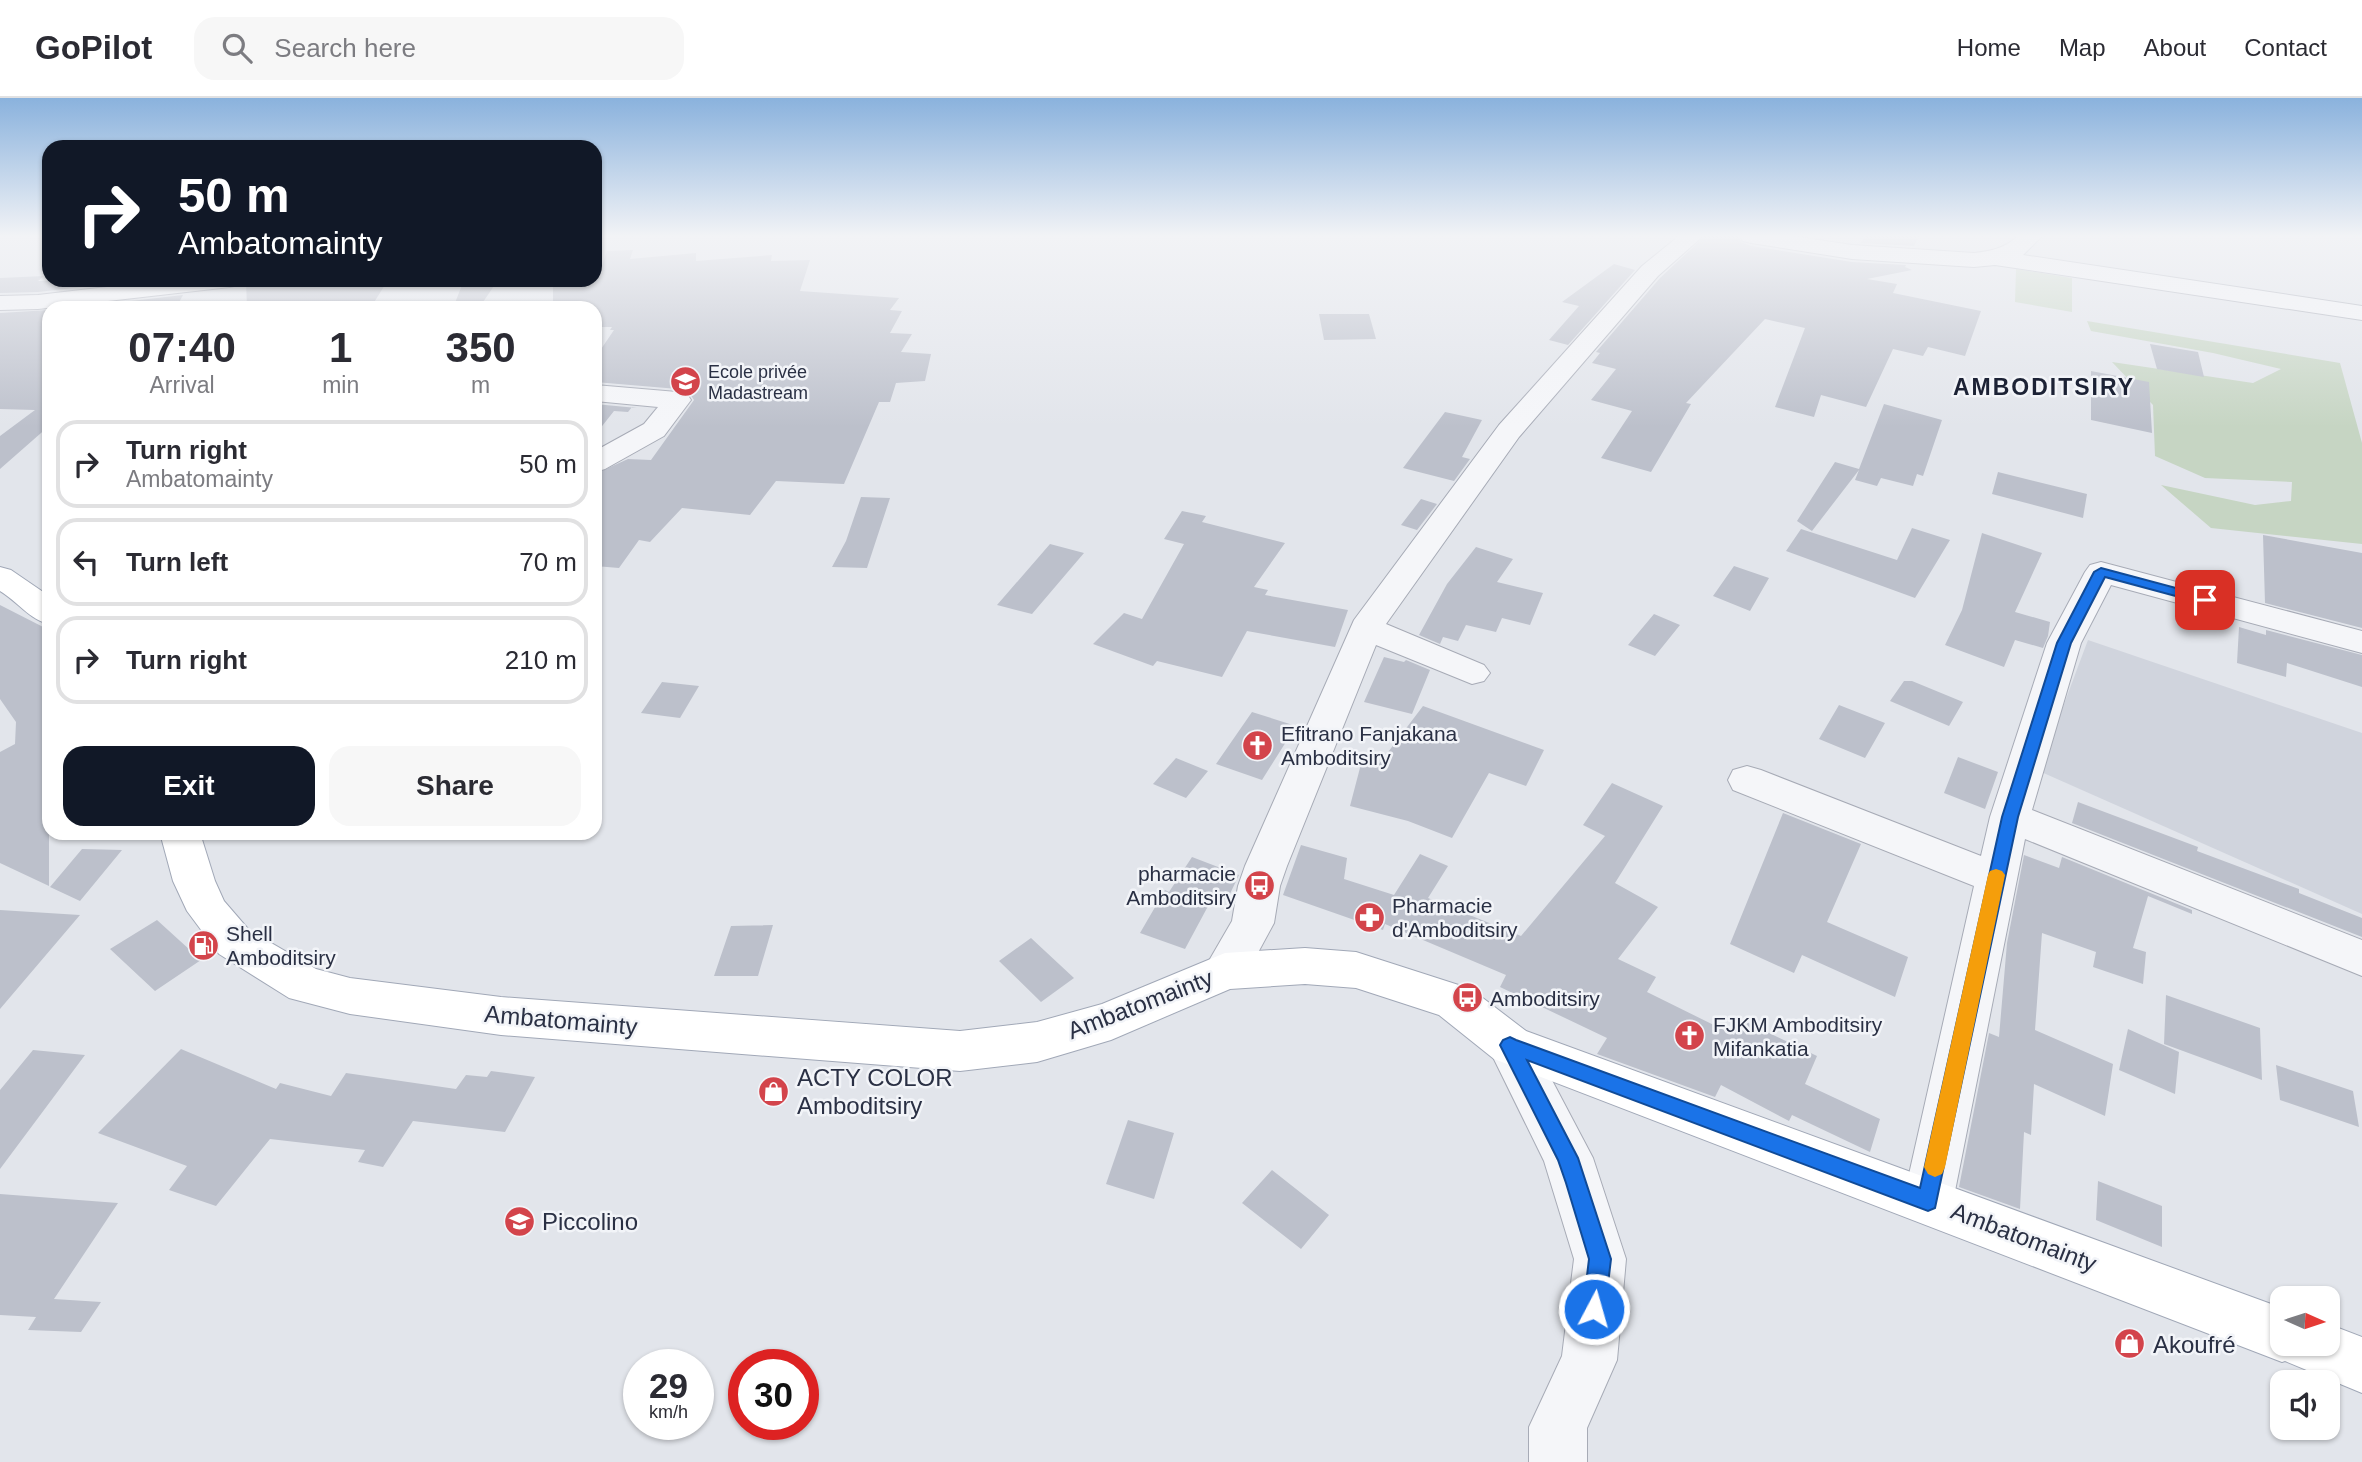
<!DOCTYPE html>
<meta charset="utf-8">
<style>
body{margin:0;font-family:Arial,sans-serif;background:#f7f7f7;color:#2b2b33;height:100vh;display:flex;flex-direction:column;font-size:26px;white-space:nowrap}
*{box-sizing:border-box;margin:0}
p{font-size:23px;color:#7c7c81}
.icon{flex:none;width:38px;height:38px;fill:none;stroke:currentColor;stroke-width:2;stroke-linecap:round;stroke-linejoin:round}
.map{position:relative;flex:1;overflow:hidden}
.panel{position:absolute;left:42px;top:203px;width:560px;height:539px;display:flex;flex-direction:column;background:#fff;border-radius:21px;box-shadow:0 2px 5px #0004}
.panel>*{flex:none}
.hud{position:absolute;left:42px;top:42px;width:560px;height:147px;border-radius:21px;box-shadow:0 2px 5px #0004;background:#111827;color:#fff;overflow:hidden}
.needle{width:46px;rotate:93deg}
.tools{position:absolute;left:2270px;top:1188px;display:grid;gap:14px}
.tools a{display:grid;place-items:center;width:70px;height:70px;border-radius:14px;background:#fff;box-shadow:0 2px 5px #0004;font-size:35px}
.speed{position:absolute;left:623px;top:1251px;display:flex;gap:14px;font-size:35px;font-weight:700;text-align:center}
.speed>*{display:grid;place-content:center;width:91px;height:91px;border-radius:50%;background:#fff;box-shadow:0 2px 5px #0004;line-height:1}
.speed small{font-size:18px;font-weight:400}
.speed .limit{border:10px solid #d22;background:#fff;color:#111}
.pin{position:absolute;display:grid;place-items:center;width:60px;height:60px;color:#fff;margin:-30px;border-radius:14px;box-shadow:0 4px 10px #0006}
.me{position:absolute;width:77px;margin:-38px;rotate:6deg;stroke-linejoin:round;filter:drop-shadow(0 0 5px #0008)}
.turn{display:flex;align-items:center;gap:24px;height:147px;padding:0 21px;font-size:32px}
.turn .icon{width:91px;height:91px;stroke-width:2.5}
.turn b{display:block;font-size:49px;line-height:60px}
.eta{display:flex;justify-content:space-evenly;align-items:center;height:119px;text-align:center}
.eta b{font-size:42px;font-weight:800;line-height:49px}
.cta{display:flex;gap:14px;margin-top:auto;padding:14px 21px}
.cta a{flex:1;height:80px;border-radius:21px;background:#111827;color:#fff;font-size:28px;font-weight:800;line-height:80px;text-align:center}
.cta a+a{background:#f7f7f7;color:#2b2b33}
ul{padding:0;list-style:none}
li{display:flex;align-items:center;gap:21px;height:88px;margin:0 14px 10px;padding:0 7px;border:4px solid #e1e1e2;border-radius:21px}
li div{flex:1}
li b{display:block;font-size:26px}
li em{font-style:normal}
header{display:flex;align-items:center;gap:42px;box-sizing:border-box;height:98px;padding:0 35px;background:#fff;border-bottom:2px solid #e1e1e2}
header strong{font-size:33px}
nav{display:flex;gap:38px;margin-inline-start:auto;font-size:24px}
.search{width:490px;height:63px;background:#f7f7f7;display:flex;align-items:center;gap:18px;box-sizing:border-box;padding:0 24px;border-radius:21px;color:#7c7c81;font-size:26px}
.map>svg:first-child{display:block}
</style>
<header>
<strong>GoPilot</strong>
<div class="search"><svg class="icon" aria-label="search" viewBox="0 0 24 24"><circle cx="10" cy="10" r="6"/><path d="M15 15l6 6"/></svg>Search here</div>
<nav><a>Home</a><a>Map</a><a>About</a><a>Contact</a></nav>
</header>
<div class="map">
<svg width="2362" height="1364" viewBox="0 0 2362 1364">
<rect width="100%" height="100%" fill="#e2e5eb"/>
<path fill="#d0d4dd" d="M2088,542l274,93v181l-323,-143z"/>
<path fill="#c6d5c3" d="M2016,171l56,9v34l-57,-10z
M2087,223l253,42 22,80v101l-151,-16 -50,-43 94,20 36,-4 1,-19 -87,-4 -50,-22 -2,-51 -41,-43 141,21 28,-14 -68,-16 -122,-22z"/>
<path fill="#bcc0cb" d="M1705,138h32l4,6 10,4 101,16 54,3 -1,2 7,3 -45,9 30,5 -4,9 88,18 -16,45 -37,-9 -5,9 -30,-7 -27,58 -45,-12 -7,22 -39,-10 30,-79 -40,-9 -79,84 5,1 -40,68 -50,-14 31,-47 -41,-11 25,-31 -24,-6 8,-10 -4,-1 64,-74z
M1865,138h54l-5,10 -53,-3z
M633,152l-3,9 66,-6v8l76,-6 -1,6 39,-1 -10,31 99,7 -9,12 12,1 -12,22 22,1 -11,18 30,2 -6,27 -29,2 -6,19h-11l-35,82 -68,-3 -26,34 -68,-7 -32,34 -11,-2 -20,28 -24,-2v-92l33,-15 23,1 43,-60 -6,-9 -10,-2 -83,-7v-24l19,-28h-4l2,-3h-17v-19h-42v-25l44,-3 10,-29z
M1614,166l21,6 -67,75 -19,-5 30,-34 -17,-4z
M44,178l-6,5 106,-1 -106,12 -38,1v-15z
M246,182h142l-15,24 -33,4h-93z
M464,182h34l-19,28h-26z
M183,197l-7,13h-106z
M49,212v116l-49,43v-33l35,-26 -35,-1v-96z
M1319,216h50l7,25 -52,1z
M2150,246l48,8 6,25 -47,-8z
M2091,273l58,11 3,51 -61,-13z
M595,306l42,4 -5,-1 -4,5 -14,-1 -19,24z
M1884,306l58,16 -19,56 -6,-2 -4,12 -32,-8 -4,8 -22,-6 4,-10 -47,61 -15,-10 38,-59 24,7z
M1445,314l37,8 -20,37 8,2 -16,22 -51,-13z
M1998,374l89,22 -4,24 -91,-24z
M861,399l29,1 -23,70 -35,-1 14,-26z
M1421,401l16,5 -20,26 -16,-5z
M1182,413l24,5 -4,6 83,21 -31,44 14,3 -3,5 83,15 -13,37 -88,-16 -25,46 -65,-16 -4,5 -60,-22 31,-31 18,6 42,-75 -20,-5z
M1912,430l38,12 -35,58 -129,-47 15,-22 96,31z
M1982,435l60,20 -27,59 35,10 -2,14 -5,12 -28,-8 -11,27 -59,-22 17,-35z
M2263,437l99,18v75l-97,-25z
M1050,446l34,9 -52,61 -35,-9z
M1476,449l37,12 -16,23 46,11 -13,32 -28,-7 -6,14 -30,-7 -8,16 -15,-4 -3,7 -21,-9 28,-51z
M1734,468l35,12 -19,33 -37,-15z
M0,507l49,25v256l-49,-23v-111l15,-8 1,-22 -16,-23z
M1654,516l26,11 -25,31 -27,-11z
M2239,529l27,8v-5l96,25v32l-75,-24 -1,14 -49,-14z
M1384,559l20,5 2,-2 24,10 -18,44 -48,-12z
M1904,583h8l51,21 -14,24 -59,-25z
M662,584l37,4 -19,32 -39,-5z
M1839,607l46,18 -20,35 -46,-19z
M1423,608l121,44 -18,36 -37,-13 -37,65 -44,-17 -58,-15 11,-42 15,4z
M1252,614l44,14 -34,54 -46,-16z
M1958,659l40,15 -13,37 -41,-16z
M1176,660l32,13 -22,27 -33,-14z
M1612,685l51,23 -48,77 43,24 -40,52 38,18 -9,15 87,43 8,-15 75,36 -12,28 75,35 -10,33 -78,-37 -3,6 -68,-36 -6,12 -118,-43 10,-16 -107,-51 6,-12 -121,-51 -2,6 -100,-35 18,-50 46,13 -3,21 50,16 26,-41 28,12 -20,32 93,38 84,-100 -22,-11z
M2078,704l120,45 -1,4 102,38v4l63,25v19l-290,-114z
M1783,715l78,31 -34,78 81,35 -13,40 -93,-42 -8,18 -64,-29z
M82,751l40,1 -42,51 -30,-14z
M2024,757l35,13 3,-11 130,53v4l-44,-18 -15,52 13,4 -3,32 -50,-17 3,-15 -54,-19 -7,97 78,34 -8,52 -71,-32 -3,51 -7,-3 -4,77 -61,-22 30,-154 10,4 8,-94z
M1192,759l47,18 -12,25 -13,-5 -29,54 -45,-16 25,-43 4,2z
M0,812l80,5 -80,94z
M157,822l44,40 -46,31 -45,-42z
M773,827l-15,51h-44l17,-50z
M1031,840l43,40 -33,24 -42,-41z
M2166,897l94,33 2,52 -98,-36z
M2128,931l51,23 -4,42 -56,-24z
M181,951l95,40 4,-6 51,13 15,-23 110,16 10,-14 21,2 4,-6 44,6 -30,55 -92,-11 -30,46 -25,-5 7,-12 -95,-11 -54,67 -47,-16 18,-24 -89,-33z
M33,952l52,5 -85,114v-79z
M2276,967l77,26 6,36 -79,-27z
M1128,1022l46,13 -20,66 -48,-15z
M1272,1072l57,45 -28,34 -59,-46z
M2098,1083l64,25v41l-66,-27z
M0,1096l118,9 -64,96 47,3 -20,30 -53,-2 8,-13 -36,-2z"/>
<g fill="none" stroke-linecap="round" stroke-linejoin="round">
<defs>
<path id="minor" d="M1679,138h24l-45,40 -139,161 -133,187 98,41 6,8 -6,8 -12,3 -96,-39 -89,221 -7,20 -6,37 -33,61 -16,5 -16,-5 -6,-13 29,-50 6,-35 7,-20 109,-246 145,-195 143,-159z
M1740,138h52l60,9 122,8c18,-2 31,-5 44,-17h24l-19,19 339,51v14l-367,-55 -21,2 -122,-8 -101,-16 -8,-2z
M167,182h75l-4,5 -8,2 -192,22 -38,1v-14l38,-1z
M595,287l82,7 10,2 4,6 -27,36 -59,33 -10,3v-21l49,-27 14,-17 -63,-6z
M2101,464l261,69v22l-251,-68 -30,58 -49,167 330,130v36l-337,-137 -72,362 -7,17 -18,7 -18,-7 -7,-17 71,-315 -241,-96 -5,-10 5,-10 14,-4 14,4 220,86 9,-39 57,-174 38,-71 5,-7z
M1510,927l16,6 67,127 33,101 -9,101 -30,68v34h-58v-35l33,-71 12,-97 -30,-98 -57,-116 7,-14z"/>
<path id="major" d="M0,469l11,3 38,26v28c-19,-4 -32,-23 -49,-33z
M160,735h40l15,48 9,20 25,29 67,39 34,9 151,19 459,34 77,-9 65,-18 123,-51 80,-5 51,4 115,37 55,42 756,277v36h46v-20l34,13v56l-77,-32 -3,1 -788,-303 -55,-44 -83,-27 -51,-4 -75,5 -119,51 -74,22 -77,9 -459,-36 -151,-21 -61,-16 -70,-44 -32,-43 -14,-30z"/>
</defs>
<use href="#minor" stroke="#a7abb6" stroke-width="2"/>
<use href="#major" stroke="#a1a8b7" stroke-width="2"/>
<use href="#minor" fill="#f5f6f9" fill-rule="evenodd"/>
<use href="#major" fill="#fff" fill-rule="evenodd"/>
</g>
<linearGradient id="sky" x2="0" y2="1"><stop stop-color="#8ab2dd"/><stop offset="0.42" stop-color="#f2f3f6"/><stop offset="1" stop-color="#f2f3f6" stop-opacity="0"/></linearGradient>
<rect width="2362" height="329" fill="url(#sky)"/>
<path fill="#1a73e8" stroke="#114b97" stroke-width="2" d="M2101,470l109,29 2,3 -7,4 -100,-27 -34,66 -53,174 -83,391 -7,3 -401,-151 51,98 33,101 -6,50 -3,8 -8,3 -8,-3 -3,-8 6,-50 -23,-76 -8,-23 -58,-115 3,-5 7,-3 6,3 404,148 82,-371 55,-174 37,-71z"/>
<path fill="#f59e0b" d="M1996,771l6,2 3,4 -60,292 -3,7 -7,3 -7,-3 -4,-7 64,-292 2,-4z"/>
<defs>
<symbol id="school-disc" viewBox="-11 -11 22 22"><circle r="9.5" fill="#d3444b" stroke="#f2f4f8"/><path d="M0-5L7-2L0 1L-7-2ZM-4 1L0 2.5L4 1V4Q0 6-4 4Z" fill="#fff"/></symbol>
<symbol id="church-disc" viewBox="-11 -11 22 22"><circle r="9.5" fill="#d3444b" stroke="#f2f4f8"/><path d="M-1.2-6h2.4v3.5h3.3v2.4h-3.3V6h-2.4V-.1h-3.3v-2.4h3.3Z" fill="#fff"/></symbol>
<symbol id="bus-disc" viewBox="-11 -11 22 22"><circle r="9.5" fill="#d3444b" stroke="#f2f4f8"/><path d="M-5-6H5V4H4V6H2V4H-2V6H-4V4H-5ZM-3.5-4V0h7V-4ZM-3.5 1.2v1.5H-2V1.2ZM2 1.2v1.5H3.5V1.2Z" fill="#fff"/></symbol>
<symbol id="pharmacy-disc" viewBox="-11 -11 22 22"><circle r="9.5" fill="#d3444b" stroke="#f2f4f8"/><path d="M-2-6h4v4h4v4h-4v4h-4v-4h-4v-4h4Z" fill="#fff"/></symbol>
<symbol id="fuel-disc" viewBox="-11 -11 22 22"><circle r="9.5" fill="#d3444b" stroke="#f2f4f8"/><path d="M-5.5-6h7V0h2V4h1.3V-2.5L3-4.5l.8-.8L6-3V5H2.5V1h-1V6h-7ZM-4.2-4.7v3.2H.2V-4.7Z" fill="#fff"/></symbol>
<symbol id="shop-disc" viewBox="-11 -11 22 22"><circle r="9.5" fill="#d3444b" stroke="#f2f4f8"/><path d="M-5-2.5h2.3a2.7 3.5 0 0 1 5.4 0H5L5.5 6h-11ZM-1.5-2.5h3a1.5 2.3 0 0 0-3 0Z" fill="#fff"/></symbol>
</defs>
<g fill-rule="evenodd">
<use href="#school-disc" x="668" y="266" width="35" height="35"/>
<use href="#church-disc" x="1240" y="630" width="35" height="35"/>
<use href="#bus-disc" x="1242" y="770" width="35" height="35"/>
<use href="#pharmacy-disc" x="1352" y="802" width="35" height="35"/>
<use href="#fuel-disc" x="186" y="830" width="35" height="35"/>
<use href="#bus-disc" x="1450" y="882" width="35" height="35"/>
<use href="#church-disc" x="1672" y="920" width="35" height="35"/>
<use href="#shop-disc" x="756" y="976" width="35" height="35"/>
<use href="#school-disc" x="502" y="1106" width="35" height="35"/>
<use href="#shop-disc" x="2112" y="1228" width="35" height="35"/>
</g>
<g text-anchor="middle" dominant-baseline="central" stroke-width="5" stroke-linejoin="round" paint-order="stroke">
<g font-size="18" fill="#2a3044" stroke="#f2f4f8" text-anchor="start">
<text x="708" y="274">Ecole privée<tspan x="708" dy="21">Madastream</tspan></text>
</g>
<g font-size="21" fill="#2a3044" stroke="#f2f4f8" text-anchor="start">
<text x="1281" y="635">Efitrano Fanjakana<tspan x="1281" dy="24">Amboditsiry</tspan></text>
<text x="1236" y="775" text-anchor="end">pharmacie<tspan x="1236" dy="24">Amboditsiry</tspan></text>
<text x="1392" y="807">Pharmacie<tspan x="1392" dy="24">d'Amboditsiry</tspan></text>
<text x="226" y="835">Shell<tspan x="226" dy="24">Amboditsiry</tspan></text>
<text x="1490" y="900">Amboditsiry</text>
<text x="1713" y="926">FJKM Amboditsiry<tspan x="1713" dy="24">Mifankatia</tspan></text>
</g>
<g font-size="23" font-weight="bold" letter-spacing="2" fill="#1c2235" stroke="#f2f4f8">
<text x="2044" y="289">AMBODITSIRY</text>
</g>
<g font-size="24" fill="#2a3044" stroke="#f2f4f8">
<text transform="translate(1140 906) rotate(-21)">Ambatomainty</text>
<text transform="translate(561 922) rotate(5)">Ambatomainty</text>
<text transform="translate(2024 1139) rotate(21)">Ambatomainty</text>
</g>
<g font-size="24" fill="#2a3044" stroke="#f2f4f8" text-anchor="start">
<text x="797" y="979">ACTY COLOR<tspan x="797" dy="28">Amboditsiry</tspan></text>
<text x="542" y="1123">Piccolino</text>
<text x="2153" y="1246">Akoufré</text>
</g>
</g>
</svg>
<div class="tools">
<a><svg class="needle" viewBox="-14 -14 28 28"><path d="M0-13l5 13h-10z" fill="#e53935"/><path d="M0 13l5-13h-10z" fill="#7c7c81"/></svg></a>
<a><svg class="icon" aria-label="sound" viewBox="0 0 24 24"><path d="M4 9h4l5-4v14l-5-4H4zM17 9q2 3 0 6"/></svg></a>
</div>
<div class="speed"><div>29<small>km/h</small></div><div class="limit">30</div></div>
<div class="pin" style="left:2205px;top:502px;background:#d93025"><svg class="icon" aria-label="arrive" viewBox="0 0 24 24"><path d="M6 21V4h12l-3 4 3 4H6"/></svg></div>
<svg class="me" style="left:1594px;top:1211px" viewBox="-20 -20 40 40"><circle r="17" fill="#1a73e8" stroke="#fff" stroke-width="3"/><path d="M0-11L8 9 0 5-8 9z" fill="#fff"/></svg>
<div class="hud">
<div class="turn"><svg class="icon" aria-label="right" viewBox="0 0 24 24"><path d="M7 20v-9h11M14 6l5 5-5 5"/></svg><div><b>50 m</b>Ambatomainty</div></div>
</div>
<section class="panel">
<div class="eta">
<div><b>07:40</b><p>Arrival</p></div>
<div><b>1</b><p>min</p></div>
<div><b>350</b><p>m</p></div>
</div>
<ul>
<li><svg class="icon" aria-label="right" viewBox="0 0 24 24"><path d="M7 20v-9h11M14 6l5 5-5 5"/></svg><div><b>Turn right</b><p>Ambatomainty</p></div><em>50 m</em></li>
<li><svg class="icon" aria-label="left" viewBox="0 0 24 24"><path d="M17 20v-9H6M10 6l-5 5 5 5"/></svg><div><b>Turn left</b></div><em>70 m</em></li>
<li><svg class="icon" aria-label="right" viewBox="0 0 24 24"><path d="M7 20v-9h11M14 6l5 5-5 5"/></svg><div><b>Turn right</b></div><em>210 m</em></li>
</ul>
<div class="cta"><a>Exit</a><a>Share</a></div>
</section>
</div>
